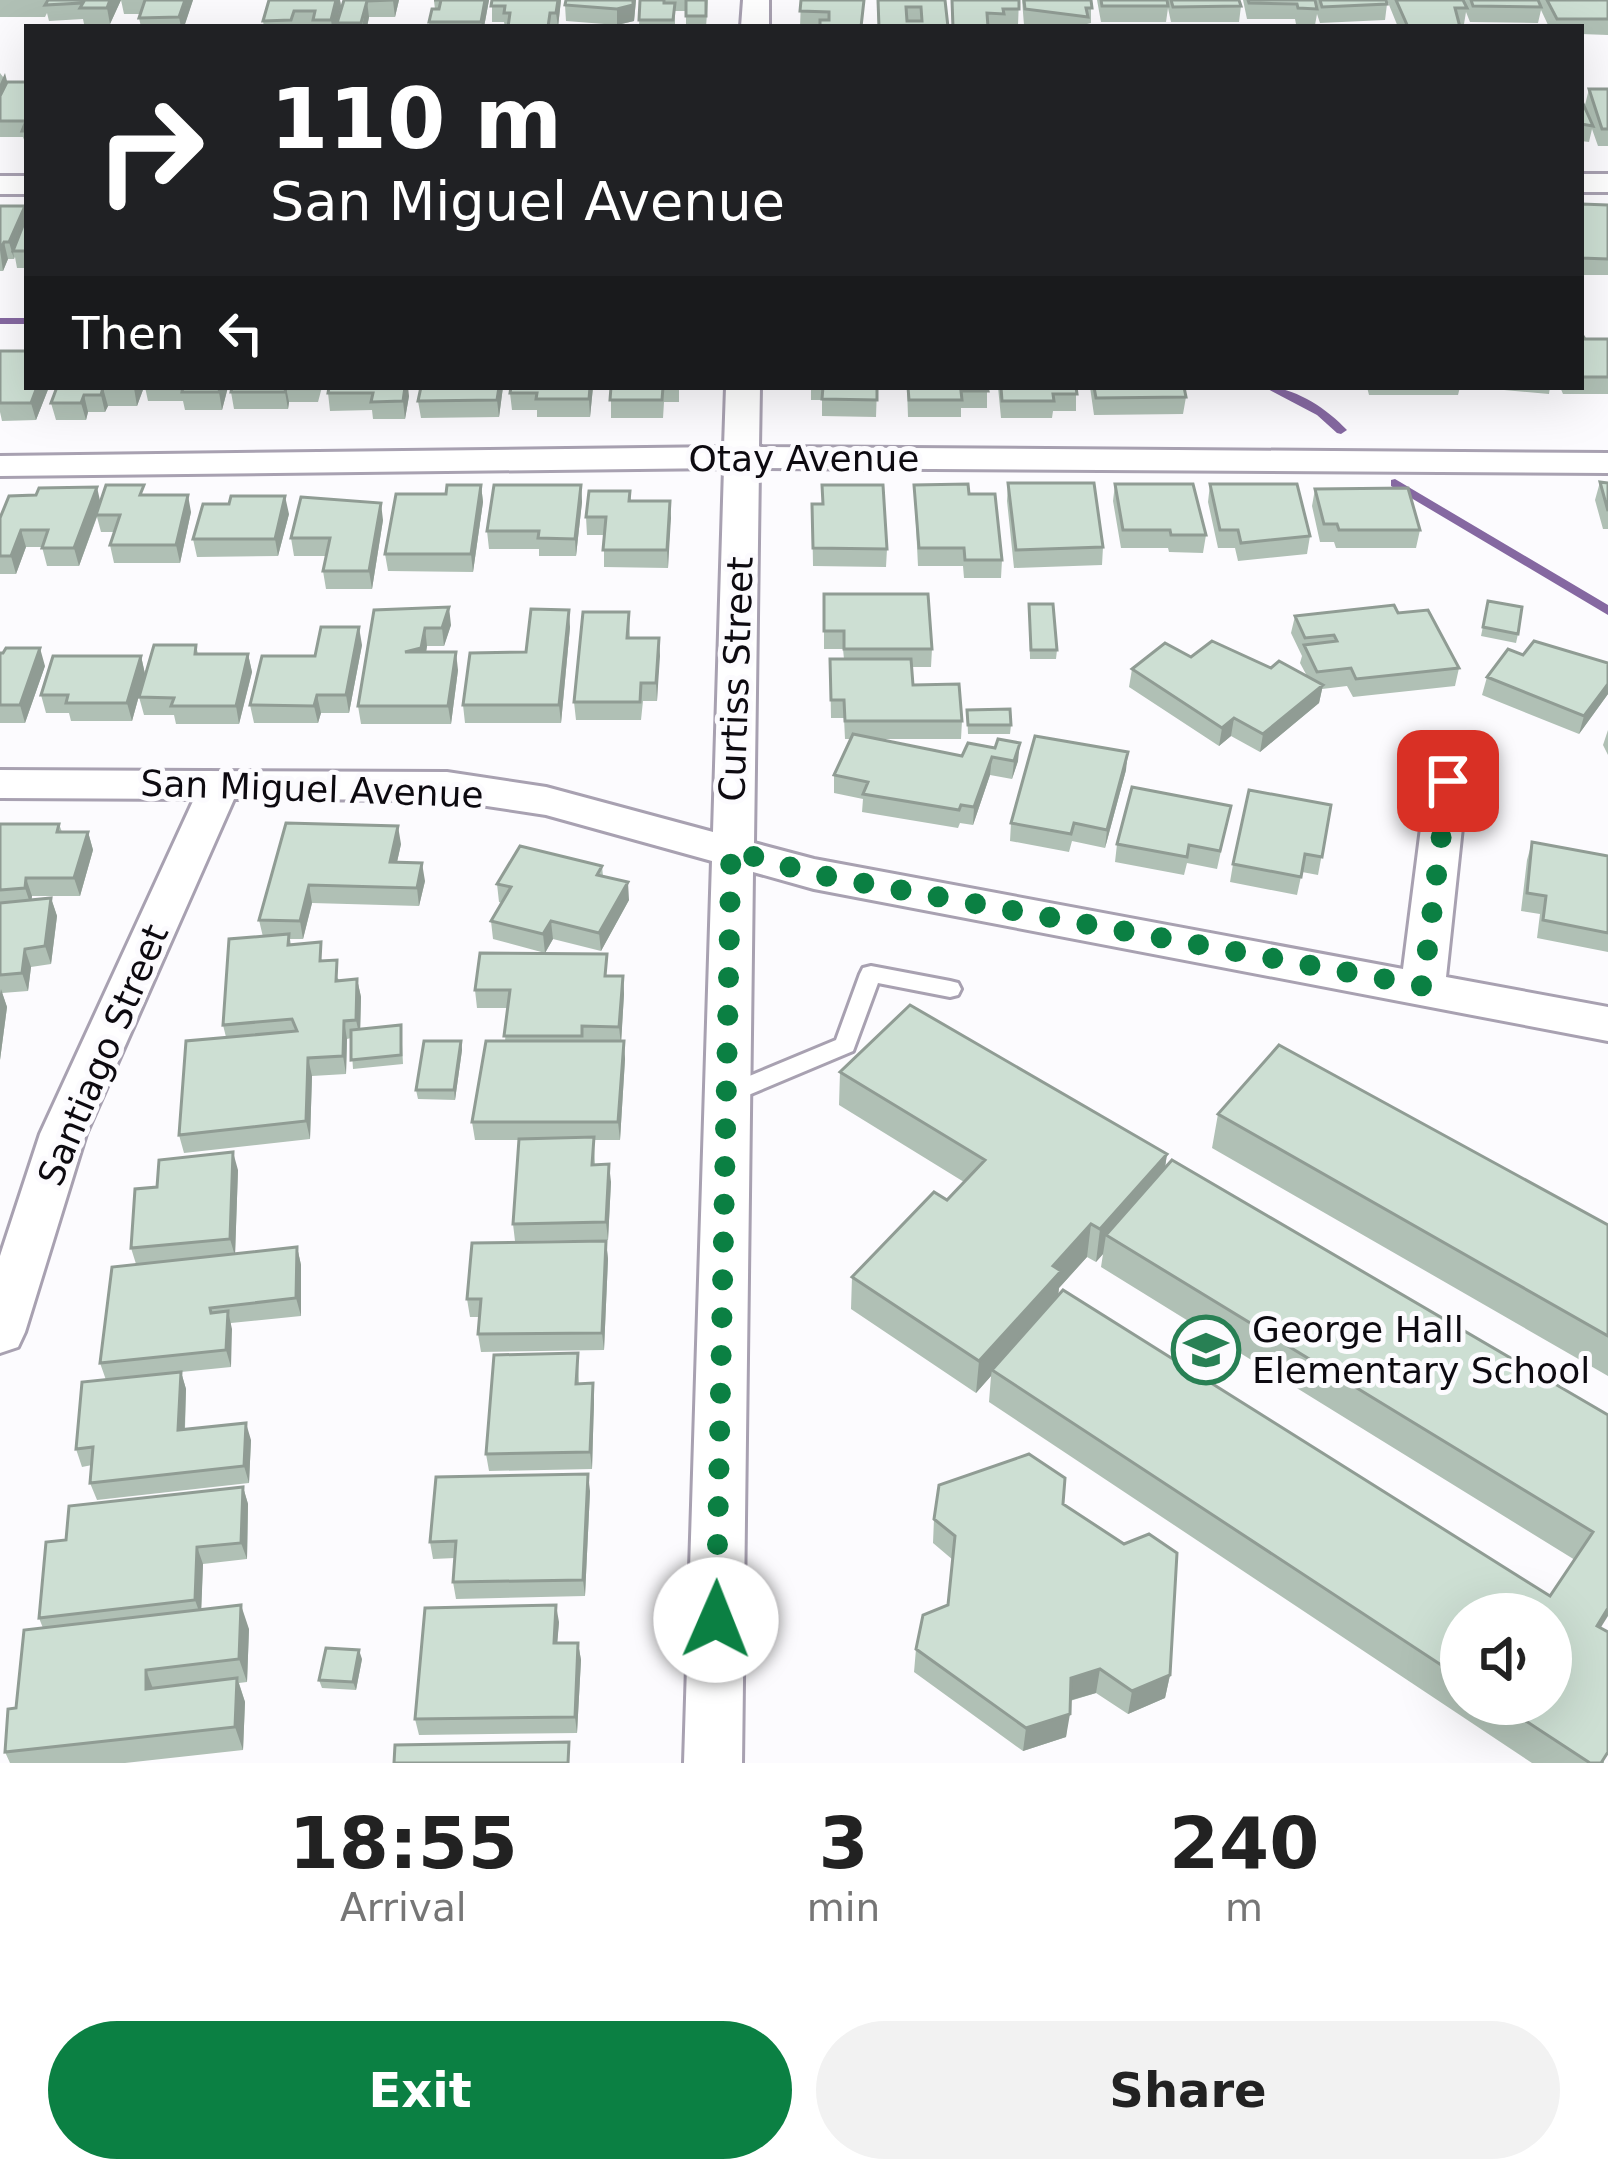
<!DOCTYPE html>
<style>
body{margin:0;font-family:"DejaVu Sans",sans-serif;background:#f2f2f2;color:#222;height:100vh;display:flex;flex-direction:column;font-size:45px;white-space:nowrap}
*{box-sizing:border-box;margin:0}
p{font-size:39px;color:#767676}
.icon{flex:none;width:66px;height:66px;fill:none;stroke:currentColor;stroke-width:2;stroke-linecap:round;stroke-linejoin:round}
.map{position:relative;height:1763px;overflow:hidden}
.details{display:flex;flex-direction:column;background:#fff;flex:1}
.details>*{flex:none}
.hud{position:absolute;left:24px;top:24px;width:1560px;height:366px;border-radius:0px;box-shadow:0 12px 48px #0002;background:#202124;color:#fff;overflow:hidden}
.buttons{position:absolute;left:1440px;top:1593px;display:grid;gap:24px}
.buttons a{display:grid;place-items:center;width:132px;height:132px;border-radius:50%;background:#fff;box-shadow:0 12px 48px #0002;font-size:60px}
.pin{position:absolute;display:grid;place-items:center;width:102px;height:102px;color:#fff;margin:-51px;border-radius:24px;box-shadow:0 6px 18px #0006}
.me{position:absolute;width:132px;margin:-66px;rotate:1deg;stroke-linejoin:round;filter:drop-shadow(0 0 9px #0008)}
.turn{display:flex;align-items:center;gap:42px;height:252px;padding:0 48px;font-size:54px}
.turn .icon{width:156px;height:156px;stroke-width:2.5}
.turn b{display:block;font-size:84px;line-height:102px}
.then{display:flex;align-items:center;height:114px;padding:0 48px;background:#0003;gap:24px;font-size:45px}
.eta{display:flex;justify-content:space-evenly;align-items:center;height:204px;text-align:center}
.eta b{font-size:72px;font-weight:700;line-height:84px}
.action{display:flex;gap:24px;margin-top:auto;padding:24px 48px}
.action a{flex:1;height:138px;border-radius:72px;background:#0b8043;color:#fff;font-size:48px;font-weight:700;line-height:138px;text-align:center}
.action a+a{background:#f2f2f2;color:#222}
.map>svg:first-child{display:block}
</style>
<div class="map">
<svg width="1608" height="1763" viewBox="0 0 1608 1763">
<rect width="100%" height="100%" fill="#fcfbfe"/>
<g fill="none" stroke-linecap="round" stroke-linejoin="round">
<path fill="#8568a1" fill-rule="evenodd" d="M0,318h27v6h-27z
M1264,387c31,0 62,21 83,43l-6,4 -4,-1 -20,-18z
M1395,479l213,126v10l-217,-129v-6z"/>
<defs>
<path id="service" d="M871,966l79,15 8,2 3,6 -3,6 -8,2 -72,-14 -25,68 -119,50h-16l-3,-6 3,-6 118,-49 24,-66 3,-6z"/>
<path id="minor" d="M743,0h26v27h-28z
M1581,174h27v18h-27z
M0,176h27v18h-27z
M726,387h34l-1,60 849,6v20l-849,-5 -5,375 60,16 589,110 24,-188 6,-10h28l6,10 -21,196 162,30v34l-794,-152 -61,-17 -11,891h-58l28,-902 -166,-46 -99,-15 -213,-1 -148,335 -61,198 -7,15 -18,6v-97l40,-122 154,-335 -194,-1v-28l447,2 99,15 167,45 11,-364 -724,8v-20l724,-9z"/>
</defs>
<use href="#service" stroke="#a8a1b1" stroke-width="6"/>
<use href="#minor" stroke="#a8a1b1" stroke-width="6"/>
<use href="#service" fill="#fff" fill-rule="evenodd"/>
<use href="#minor" fill="#fff" fill-rule="evenodd"/>
</g>
<path fill="#b0c0b5" fill-rule="evenodd" d="M0,0h121l-11,24h-26l-1,-5 -34,2 -2,-8 -2,4h-45z
M121,0h72l-9,27h-43l-2,-9 1,-4h-16z
M269,0h71l1,6 -6,21h-71l-1,-6z
M344,0h55l-4,17h-26l-2,10h-30z
M489,0l-5,27h-54l-1,-5 6,-13 -1,-8z
M492,0h69l-3,27h-53l-1,-5h-12z
M636,0l-2,21 -17,4 -51,-4 -1,-16z
M640,0h68l-2,27h-20v-16h-11v16h-36z
M801,0l62,27h-63z
M877,0h68l3,27h-70z
M951,0h68l-1,25 -15,-1v3h-51z
M1022,0h69v23l-4,1v3h-62l5,-1 -6,-1z
M1097,0h142l2,6 -2,16h-68l-3,-14 -2,14h-65z
M1243,0h143l1,4 -2,16 -65,3 -3,-9 -2,11 -19,-1 -1,-5h-48z
M1387,0h221v35l-27,-1v-7h-32l-8,-17 -3,13 -68,-1 -4,-10 -2,12h-5l1,3h-62z
M0,73l7,9h20v66l-4,-11h-23z
M1589,89h19v57h-10l-6,-17 -3,13 -8,-1v-17l7,-9 -3,-10z
M1581,204l27,1v70h-27z
M0,206l27,10v52h-10l-2,-11 -1,2h-6l-5,12h-3z
M1581,333l4,6h23v55h-45l-3,-7h21z
M0,351l49,36 -13,33 -34,1 -2,-9z
M57,387h87l-7,19h-29l-3,6h-17l-2,8h-30l-5,-17z
M145,387h83l-6,23h-37l-2,-9h-35z
M232,387h90l-4,15h-29l-1,7h-54l-3,-17z
M329,387l80,9 -4,23h-32l-1,-9 -42,1 -2,-18z
M421,387h82l-4,30 -78,1 -3,-17z
M593,387l-3,30h-53v-7h-25l-2,-17z
M611,387h68v15h-15l-1,16h-52z
M811,387h66l-1,30 -54,-1v-16h-11z
M907,387h80v21h-26v9h-53z
M998,387h78v24h-23l-1,7h-51z
M1090,387h94l2,10 -3,17 -89,1z
M1367,387h93l-2,8h-89z
M1471,387h79l-1,7z
M1600,482l8,1v46h-5l-8,-29z
M1008,483l95,64 -1,18 -88,3 -7,-67z
M1115,484l91,51 -3,18 -34,-1 -1,-4h-47l-8,-47z
M1210,484l100,52 -3,18 -69,7 -3,-13h-17l-10,-46z
M481,485l2,17 -10,70 -85,-1 -3,-17z
M581,485l1,17 -6,54h-37v-7h-50l-2,-18z
M914,485l55,9 33,66 -1,18h-37l-1,-12h-45z
M1315,489l105,41 -4,18h-80l-2,-6h-14l-8,-36z
M630,491l1,10h39l-2,67 -64,-1v-32h-17l-1,-18z
M146,495l45,17 -11,51h-66l-4,-18 4,-13h-13l-4,-15 -18,49h-32l-5,-19h-16l-10,27h-16v-56z
M812,504h10l65,45 -1,18 -73,-1z
M289,514l-11,42 -81,1 -4,-18z
M383,520l-11,69h-46l-3,-18 3,-15h-32l-3,-18z
M824,594l108,55 -1,18h-19l1,18 49,36 -1,18h-83l84,17 6,-13 50,18 -6,18 -22,-4 -17,50 -13,-2 -2,5 -96,-16 1,-13 -29,-6v-18l16,-36h-5l-1,-21h-13l-1,-59h14l-1,-10h-19z
M1488,601l30,33 -2,9 -35,-7z
M1029,604l28,46 -1,9h-26z
M374,610l77,15 -7,21h-17l-1,6 32,18 -7,54h-90l-3,-18z
M629,612l1,26h29l-2,63h-14l-2,19h-65l-2,-18z
M1398,613l61,55 -4,18 -102,11 -6,-11 -25,3 -3,14 -59,49 -29,-16 -12,10 -90,-59 3,-18 59,-12 80,11 36,8 -7,-13 2,-7 -11,-23 4,-17z
M570,627l-9,96h-96l-2,-18 63,-53z
M196,645l2,9h50l4,18 -13,52h-63l-2,-9h-30l-5,-18z
M362,645l-13,68h-28l-3,10h-64l-4,-18 65,-49z
M0,653l45,13 -20,57h-25z
M1523,655l85,8v31l-29,40 -97,-39 5,-18z
M141,656l4,18 -13,47h-61l-2,-8h-23l-5,-18z
M967,710l44,15 -1,9h-42z
M1608,730v25l-5,-10z
M1126,770l-21,78 -33,-7 -3,11 -59,-11 1,-18z
M1331,805l-13,70 -16,-3 -5,23 -67,-13 3,-18z
M1231,806l-14,63 -30,-6 -3,12 -69,-13 2,-18z
M286,823l115,21 -4,18 28,19 -6,25 -107,-3 -9,36h-13l1,6 33,16 16,20 17,-2 4,18 -1,32 41,-4 2,39 -50,5 -2,-31 -4,1 -1,35 -34,2 -2,63 -126,14 -5,-18 47,-98 -3,-12 40,-88 -4,-17z
M0,824h59l3,8h26l5,18 -13,46h-48l-1,4 20,-2 6,18 -6,48 -20,3 -3,24 -26,2 5,14 -7,53z
M1532,842l76,14v96l-71,-14 3,-24 -19,-3 6,-51z
M602,866l1,10 26,24 -28,51 -48,-12 -8,14 -52,-14 -2,-18 11,-18 -3,-1 -2,-18z
M608,976h15l1,18 -3,47 4,18 -5,81h-26l1,25 16,17 -3,58 -93,1 -2,-17 6,-84h-44l-3,-18 33,-81 3,-33h-31l-2,-18z
M461,1041l1,9 -7,50 -37,-1 -2,-9z
M840,1072l327,82 -2,14 443,247 -7,213 3,135h-72l-543,-361 2,-26 -15,17 -125,-84 1,-32 95,-77 17,-18 -125,-77zM1103,1254l-2,13 474,293 -25,36 -492,-300 1,-8 28,-31 9,5zM1461,1614l90,90h-90z
M1218,1114l390,111v151l-396,-228z
M238,1170l-3,84 62,-7 4,18v51l-70,7v44l-50,5 5,17 -1,40 66,11 -2,43 -152,17 -7,-17 2,-18 -10,2 -6,-18 30,-69 -6,-17 36,-99 -5,-16 26,-61z
M606,1241l2,18 -4,91 -123,2 -3,-18 2,-17h-10l-3,-18z
M578,1353l1,31 15,16 -2,69 -103,2 -3,-17z
M243,1487l5,17 -1,55 -44,5 -2,45 48,20 -2,53 -8,1 6,19 -2,48 -118,13h-115l-5,-11 11,-44 27,-80 -4,-10 27,-78z
M590,1491l-5,105 -129,3 -3,-17 2,-24 -22,1 -3,-17z
M1063,1504l107,171 -5,23 -37,16 -32,-21 -26,8 -4,36 -43,14 -109,-79 2,-23 32,-44 5,-45 -20,-17 1,-24z
M559,1622l-2,21h21l3,17 -4,73 -158,2 -4,-16z
M362,1659l-6,31 -34,-2 -3,-8z"/>
<path fill="#909c94" d="M110,0h11l-11,24 -3,-16z
M185,0h8l-9,27h-3l-2,-10z
M336,0h4l1,6 -6,21h-3l-1,-7z
M393,0h6l-4,17 -2,-16z
M485,0h4l-5,27h-3z
M558,0h3l-3,27 -2,-14z
M633,0h3l-2,21 -17,4v-16z
M367,1l2,16 -2,10h-5z
M5,73l4,16 -9,19v-24z
M25,206l2,21 -14,24 1,8 -5,-17z
M4,242l4,17 -5,12 -3,-21z
M37,387h12l-13,33 -5,-17z
M134,387h10l-7,19 -3,-18z
M220,387h8l-6,23 -3,-18z
M286,387l3,15 -1,7 -3,-17z
M405,387h3l1,9 -4,23 -2,-18z
M499,387h4l-4,30 -2,-17z
M590,387h3l-3,30 -1,-18z
M103,388l5,18 -3,6 -4,-17z
M84,395l4,17 -2,8 -5,-17z
M481,485l2,17 -10,70 -2,-18z
M581,485l1,17 -6,54 -1,-17z
M97,487l4,18 -22,61 -5,-18z
M188,495l3,17 -11,51 -4,-18z
M285,496l4,18 -11,42 -3,-17z
M670,501l1,17 -3,50 -1,-18z
M381,503l2,17 -11,69 -3,-18z
M21,530l5,17 -10,27 -5,-18z
M449,607l2,18 -7,21 -2,-18z
M569,610l1,17 -9,96 -2,-18z
M359,627l3,18 -13,68 -3,-18z
M425,628l2,18 -3,20 -19,-14z
M659,638l1,18 -3,45 -1,-18z
M40,648l5,18 -20,57 -5,-18z
M456,652l2,18 -7,54 -3,-18z
M248,654l4,18 -13,52 -3,-18z
M141,656l4,18 -13,47 -5,-18z
M1608,684v10l-29,40 5,-18z
M1323,685l-4,18 -59,49 3,-18z
M317,695l4,18 -3,10 -4,-17z
M1234,718l-3,18 -12,10 3,-18z
M1020,743l-2,18 -6,18 2,-18z
M1128,752l-2,18 -21,78 2,-18z
M992,757l-2,18 -17,50 1,-18z
M398,826l3,18 -8,36 -3,-18z
M88,832l5,18 -13,46 -6,-18z
M422,863l3,18 -6,25 -2,-18z
M26,878l6,18 -1,10 -6,-18z
M628,882l1,18 -28,51 -2,-18z
M309,885l3,18 -9,36 -3,-18z
M51,898l6,18 -6,48 -6,-18z
M551,921l2,18 -8,14 -2,-19z
M25,949l6,18 -3,24 -6,-18z
M623,976l1,18 -3,51 -2,-18z
M357,979l4,18 -1,41 -4,-18z
M1,989l6,18 -7,53v-66z
M344,1021l3,18 -1,35 -3,-18z
M461,1041l1,9 -7,50 -1,-10z
M624,1041l1,18 -5,81 -2,-18z
M308,1058l4,18 -2,63 -4,-18z
M233,1152l5,18 -3,86 -5,-17z
M1167,1154l-5,33 -56,48 -3,19 -7,8 4,-33z
M609,1164l2,18 -3,58 -2,-18z
M1091,1224l-4,33 -28,31 -2,16 -65,66 -1,6 -15,17 3,-32 74,-95z
M606,1241l2,18 -4,91 -2,-17z
M297,1247l4,18v51l-5,-18z
M228,1311l4,18 -1,38 -5,-17z
M181,1372l5,17 -2,58 -6,-17z
M593,1383l1,17 -2,69 -2,-17z
M246,1423l5,17 -2,43 -5,-17z
M588,1474l2,17 -5,105 -2,-16z
M243,1487l5,17 -1,55 -6,-16z
M197,1547l6,17 -2,53 -6,-17z
M241,1605l8,24 -2,53 -8,-23z
M556,1605l3,17 -3,37 -2,-16z
M1608,1608v8l-25,40 14,-30z
M578,1643l3,17 -4,73 -2,-16z
M359,1650l3,9 -6,31 -3,-8z
M1100,1669l-4,24 -28,8 3,-23z
M146,1670l9,24 -9,-5z
M1170,1675l-5,23 -37,16 4,-23z
M237,1678l8,24 -2,48 -8,-23z
M1070,1714l-4,23 -43,14 3,-23z"/>
<path fill="#cddfd3" stroke="#909c94" stroke-width="3" fill-rule="evenodd" d="M48,0h62l-3,8h-27l3,-5 -38,2z
M145,0h40l-6,17 -40,1z
M269,0h67l-5,20h-18l2,-9h-21l-3,9 -28,1z
M344,0h49l-26,1 -6,22h-24z
M434,0h51l-4,22h-52l3,-13h7l2,-9z
M492,0h66l-2,13h-6l-2,14h-40l2,-14h-6l1,-7h-14z
M566,0h67v5l-16,4 -52,-4z
M640,0h24v3h11l-2,17h-34z
M686,0h20v16h-20z
M801,0h63l-3,27h-41v-7h9v-8l-29,-1z
M878,0h67l3,27h-69zM906,7h15l1,14h-15z
M952,0h67v9h-16l1,5 -17,-1 1,14h-35z
M1024,0h67l1,8h-6l2,9 -63,-8z
M1101,0h66l1,6h-66z
M1171,0h68l2,6 -68,1z
M1248,0h67l2,9 -19,-1 -1,-4 -48,-1z
M1320,0h66l1,4 -65,3z
M1396,0h67l4,8h-12l5,19h-52z
M1471,0h67l3,7 -68,-1z
M1547,0h61v19h-51z
M7,82h20v49h-5l4,-10h-26v-25z
M1589,89h19v40h-6z
M1581,99l12,27 -12,-2z
M1581,204l27,1v54l-27,-1z
M0,206h25l-16,36h-5l-4,8z
M26,218l1,33h-14z
M1581,333l4,6h23v38h-27z
M0,351h27v36h10l-6,16h-31z
M57,387h77l-31,1 -2,7h-17l-3,8h-30z
M183,387h37l-1,5h-37z
M232,387h54l-1,5h-54z
M329,387h76l-2,14 -32,1 2,-9h-45z
M421,387h78l-2,13 -79,1z
M511,387h79l-1,12h-53l1,-6h-27z
M611,387h52l-1,13h-52z
M823,387h54v13l-55,-1z
M908,387h79l1,4h-27l1,9h-53z
M1001,387h75l1,7h-24l1,7h-52z
M1094,387h90l2,10 -90,1z
M1600,482l8,1v28z
M1008,483h86l9,64 -87,3z
M968,484l1,10h26l7,66h-37l-1,-12h-45l-5,-63z
M1115,484h78l13,51h-35l-1,-5h-47z
M1210,484h87l13,52 -69,7 -3,-13h-18z
M106,485h38l-4,10h48l-12,50h-66l10,-30h-24z
M447,485h34l-10,69h-86l11,-60h50z
M494,485h87l-6,54 -37,-1 1,-7h-52z
M822,485h61l4,64 -74,-1 -1,-44h11z
M97,487l-23,61h-32l6,-18h-27l-10,26h-11v-38l9,-22 27,-1 3,-7z
M1408,488l12,42h-81l-2,-6h-13l-9,-35z
M589,491h41l-1,10h41l-3,49h-64l3,-33h-20z
M231,496h54l-10,43h-82l10,-35h26z
M301,497l80,6 -12,68h-46l7,-33h-39z
M824,594h104l4,55h-88v-18h-20z
M1488,601l34,6 -4,27 -35,-7z
M1029,604h24l4,46h-26z
M1394,605l4,8 30,-3 31,58 -103,11 -5,-11 -34,4 -13,-27 33,-4 -3,-6 -29,3 -10,-22z
M449,607l-7,21h-17l-4,20 -16,4h51l-8,54h-90l16,-96z
M531,609l38,1 -10,95h-96l7,-52 56,-1z
M583,612h46l-2,26h32l-3,45h-15l-1,19h-66z
M321,627h38l-13,68h-29l-3,11 -64,-1 12,-49h53z
M1212,641l59,27 8,-7 44,24 -60,49 -29,-16 -12,10 -90,-59 33,-26 26,14z
M1534,641l74,22v21l-24,32 -97,-39 21,-28 15,6z
M154,645h42l-1,9h53l-12,52h-65l3,-8 -35,-1z
M6,648h34l-20,57h-20v-52h3z
M53,656h88l-14,47h-61l2,-8h-27z
M830,659h81l2,26 46,-1 3,37h-117l-1,-21h-13z
M1010,709l1,16h-43l-1,-15z
M853,734l109,22 6,-13 27,5 3,-9 22,4 -6,18 -22,-4 -18,50 -13,-2 -2,5 -96,-16 5,-12 -34,-7z
M1035,736l93,16 -21,78 -33,-7 -3,11 -60,-11z
M1132,787l99,19 -11,45 -31,-6 -2,12 -70,-13z
M1249,790l82,15 -9,52 -17,-3 -4,23 -68,-13z
M286,823l112,3 -8,36 32,1 -5,25 -108,-3 -9,36 -41,-1z
M0,824h59l-2,8h31l-14,46h-48l-1,10 -25,2z
M1532,842l76,14v77l-65,-13 3,-24 -19,-3z
M520,846l82,20 -5,9 31,7 -29,51 -48,-12 -8,13 -52,-13 20,-34 -14,-3z
M51,898l-6,48 -20,3 -3,24 -22,2v-72z
M289,934l-1,11 33,-3 -1,19 17,-1 -1,21 21,-2 -1,41 -12,1 -1,35 -35,2 -2,63 -127,14 7,-94 111,-10 -5,-12 -69,6 6,-86z
M480,953l127,1 -2,22h18l-4,51 -37,-1v10h-78l6,-46h-35z
M910,1005l257,149 -67,75 -9,-5 -38,42 8,5 -82,90 -127,-84 82,-85 13,8 38,-40 -145,-88z
M401,1025v30l-50,5v-30z
M424,1041h37l-7,49h-38z
M486,1041h138l-6,81h-146z
M1279,1045l329,180v111l-390,-222z
M594,1137l-2,28 17,-1 -3,58 -93,2 6,-85z
M233,1152l-3,87 -99,9 4,-59 22,-2 2,-27z
M1172,1160l436,255v193l-11,18 11,6v120l-7,11h-11l-90,-59h51v-90h-90v64l-469,-308 71,-80 487,306 43,-64 -487,-297z
M606,1241l-4,92 -124,1 3,-35h-14l5,-56z
M297,1247l-1,51 -86,10 1,5 17,-2 -2,39 -126,13 12,-96z
M578,1353l-2,31 17,-1 -3,69 -104,2 8,-99z
M181,1372l-3,58 68,-7 -2,43 -154,17 3,-36 -17,2 6,-67z
M1029,1454l36,24 -2,26 61,40 25,-10 28,19 -7,122 -38,16 -32,-22 -29,9 -1,36 -44,14 -110,-79 7,-34 25,-10 7,-69 -21,-17 5,-34z
M588,1474l-5,106 -130,2 3,-41 -26,1 6,-65z
M243,1487l-2,56 -44,4 -2,53 -156,18 7,-76 20,-2 3,-34z
M241,1605l-2,54 -93,11v19l91,-11 -2,49 -230,25 3,-43 8,-1 8,-78z
M556,1605l-2,38h24l-3,74 -160,2 10,-111z
M326,1648l33,2 -6,32 -34,-2z
M569,1742l-1,21h-174l1,-18z"/>
<g fill="none" stroke-linecap="round" stroke-linejoin="round">
<path stroke="#0b8043" stroke-width="21" stroke-dasharray="0 37.8" d="M716,1620l15,-770 83,24 609,112 25,-205"/>
</g>
<defs>
<symbol id="school-ring" viewBox="-11 -11 22 22"><circle r="9.5" fill="#fcfbfe" stroke="#288054" stroke-width="1.5"/><path d="M0-5L7-2L0 1L-7-2ZM-4 1L0 2.5L4 1V4Q0 6-4 4Z" fill="#288054"/></symbol>
</defs>
<g fill-rule="evenodd">
<use href="#school-ring" x="1168" y="1312" width="76" height="76"/>
</g>
<g text-anchor="middle" dominant-baseline="central" stroke-width="10" stroke-linejoin="round" paint-order="stroke">
<g font-size="36" fill="#0d0a10" stroke="#fcfbfe">
<text x="804" y="458">Otay Avenue</text>
<text transform="translate(736 679) rotate(-88)">Curtiss Street</text>
<text transform="translate(312 789) rotate(2)">San Miguel Avenue</text>
<text transform="translate(103 1055) rotate(-67)">Santiago Street</text>
</g>
<g font-size="36" fill="#0d0a10" stroke="#fcfbfe" text-anchor="start">
<text x="1252" y="1329">George Hall<tspan x="1252" dy="41">Elementary School</tspan></text>
</g>
</g>
</svg>
<div class="buttons">
<a><svg class="icon" aria-label="sound" viewBox="0 0 24 24"><path d="M4 9h4l5-4v14l-5-4H4zM17 9q2 3 0 6"/></svg></a>
</div>
<div class="pin" style="left:1448px;top:781px;background:#d93025"><svg class="icon" aria-label="arrive" viewBox="0 0 24 24"><path d="M6 21V4h12l-3 4 3 4H6"/></svg></div>
<svg class="me" style="left:716px;top:1620px" viewBox="-20 -20 40 40"><circle r="19" fill="#fff"/><path d="M0-13L10 11 0 6-10 11z" fill="#0b8043"/></svg>
<div class="hud">
<div class="turn"><svg class="icon" aria-label="right" viewBox="0 0 24 24"><path d="M7 20v-9h11M14 6l5 5-5 5"/></svg><div><b>110 m</b>San Miguel Avenue</div></div>
<div class="then">Then<svg class="icon" aria-label="left" viewBox="0 0 24 24"><path d="M17 20v-9H6M10 6l-5 5 5 5"/></svg></div>
</div>
</div>
<section class="details">
<div class="eta">
<div><b>18:55</b><p>Arrival</p></div>
<div><b>3</b><p>min</p></div>
<div><b>240</b><p>m</p></div>
</div>
<div class="action"><a>Exit</a><a>Share</a></div>
</section>
